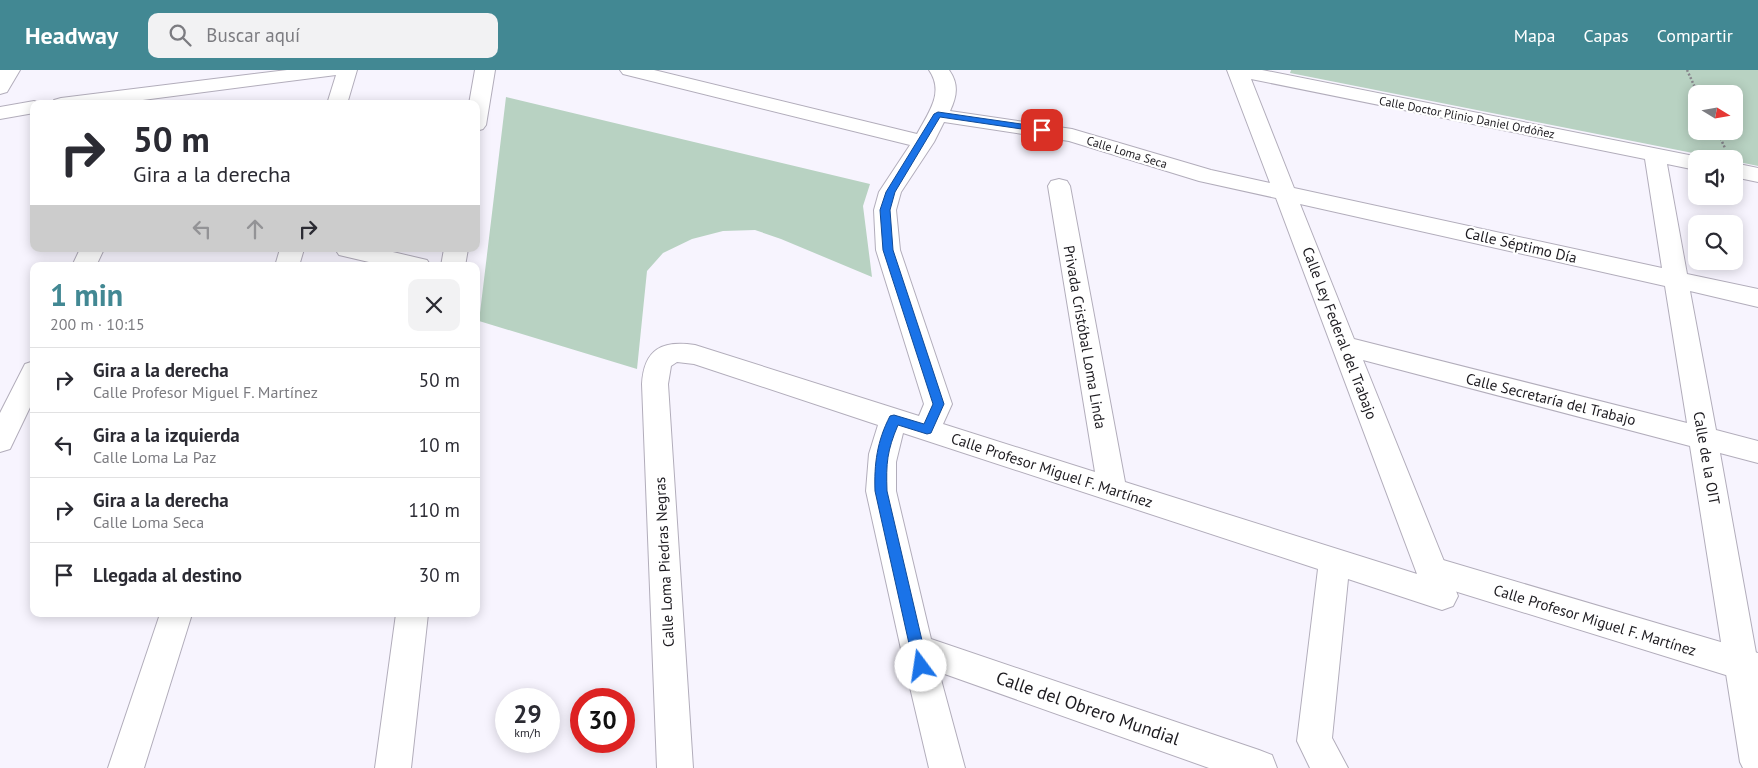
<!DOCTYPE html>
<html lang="es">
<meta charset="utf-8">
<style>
body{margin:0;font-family:"PT Sans",sans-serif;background:#f2f2f3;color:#2b2b33;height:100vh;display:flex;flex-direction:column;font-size:19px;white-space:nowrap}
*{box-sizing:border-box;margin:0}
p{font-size:16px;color:#7c7c81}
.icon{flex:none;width:28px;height:28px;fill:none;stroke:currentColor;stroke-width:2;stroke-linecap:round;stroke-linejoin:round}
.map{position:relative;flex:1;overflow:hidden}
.side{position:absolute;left:30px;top:192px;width:450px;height:355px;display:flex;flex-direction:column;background:#fff;border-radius:10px;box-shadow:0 2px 12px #0003}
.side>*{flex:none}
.hud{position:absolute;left:30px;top:30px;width:450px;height:152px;border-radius:10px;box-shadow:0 2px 12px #0003;background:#fff;color:#2b2b33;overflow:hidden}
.needle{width:32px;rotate:101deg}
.controls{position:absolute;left:1688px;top:15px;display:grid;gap:10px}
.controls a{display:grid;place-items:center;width:55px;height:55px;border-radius:10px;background:#fff;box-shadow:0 2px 12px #0003;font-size:25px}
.speed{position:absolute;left:495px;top:618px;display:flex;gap:10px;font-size:25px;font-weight:700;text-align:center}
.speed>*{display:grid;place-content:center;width:65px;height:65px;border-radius:50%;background:#fff;box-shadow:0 2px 12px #0003;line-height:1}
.speed small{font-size:12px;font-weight:400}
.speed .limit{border:8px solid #d22;background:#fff;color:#111}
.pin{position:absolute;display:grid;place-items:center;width:42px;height:42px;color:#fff;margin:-21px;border-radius:10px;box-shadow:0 2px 8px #0006}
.me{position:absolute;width:55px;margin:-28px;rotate:346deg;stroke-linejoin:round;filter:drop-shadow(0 0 4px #0008)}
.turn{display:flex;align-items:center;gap:18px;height:105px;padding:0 20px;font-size:22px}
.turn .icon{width:65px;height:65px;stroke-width:2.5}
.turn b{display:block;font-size:35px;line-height:42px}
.lanes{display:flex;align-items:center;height:48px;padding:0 20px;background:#0003;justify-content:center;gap:25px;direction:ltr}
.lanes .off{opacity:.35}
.round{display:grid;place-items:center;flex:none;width:52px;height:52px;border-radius:10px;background:#f2f2f3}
.headline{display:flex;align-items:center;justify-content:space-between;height:85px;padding:0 20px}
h1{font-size:30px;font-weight:800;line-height:38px;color:#428893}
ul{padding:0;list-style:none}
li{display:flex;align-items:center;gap:15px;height:65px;padding:0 20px;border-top:1px solid #e1e1e2}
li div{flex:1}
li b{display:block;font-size:19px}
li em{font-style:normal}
header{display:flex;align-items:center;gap:30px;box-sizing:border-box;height:70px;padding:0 25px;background:#428893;color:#fff}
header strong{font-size:24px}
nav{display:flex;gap:28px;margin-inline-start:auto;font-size:18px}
.search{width:350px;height:45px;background:#f2f2f3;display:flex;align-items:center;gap:12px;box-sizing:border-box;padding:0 18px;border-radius:10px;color:#7c7c81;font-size:19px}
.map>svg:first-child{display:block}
</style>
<header>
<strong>Headway</strong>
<div class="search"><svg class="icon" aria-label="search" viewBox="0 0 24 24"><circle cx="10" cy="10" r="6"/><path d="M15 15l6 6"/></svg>Buscar aquí</div>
<nav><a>Mapa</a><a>Capas</a><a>Compartir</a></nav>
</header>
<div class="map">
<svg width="1758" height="698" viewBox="0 0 1758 698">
<rect width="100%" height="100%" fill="#f7f4fe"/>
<path fill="#b8d2c2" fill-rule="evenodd" d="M1291,0h467v96l-24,-5v-2h-11l-433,-86zM1696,24h38v37h-38z
M506,27l364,87 -7,22 9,71 -91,-38 -26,-9 -32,1 -31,8 -29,14 -16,18 -10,98 -158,-48z"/>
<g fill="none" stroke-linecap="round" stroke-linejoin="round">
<defs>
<path id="street" d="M0,0h20l-13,22 -7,2z
M287,0h70l-10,34h-20l9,-29 -224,29h-61l3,-4 7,-2z
M475,0h20l-9,55 -3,4 -7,2v-27h-7z
M620,0h34l263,64c11,-21 28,-41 12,-64h20c10,14 8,26 1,41l122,18 139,41 59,13 -43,-113h35l442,88 -8,1v11l-29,-6 20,110 71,15v18l-68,-16 26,139 42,11v22l-38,-10 38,211v104h-15l-3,-6 -50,-316 -327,-86 95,236 -5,10 -11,4 -94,-31 -16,159 16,30h-38l-13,-27 21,-172 -415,-136 -7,29v29l35,148 328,111 13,5 5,13h-68l-270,-96 26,96h-36l-28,-119 -35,-158 3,-37 9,-29 -184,-61 -17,-2 -6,4 -3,18 25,384h-36l-15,-384c2,-35 20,-44 53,-39l224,71 5,-12 -48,-154 -2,-40 5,-18 31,-47 -287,-71zM1251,9l394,80 17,109 -368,-80zM944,52l125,19 130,40 77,17 141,376 -292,-92 -55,-296 -3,-5 -8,-2 -8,2 -3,5 47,286 -152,-48 9,-20 -52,-154 -4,-40 5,-18 33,-50zM1300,134l365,82 22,137 -333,-84z
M34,31l8,3h-8v9l-34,6v-12z
M1734,93l24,5v14l-24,-5z
M80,179h24l-8,17h-24z
M280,179h24l-5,17h-24z
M335,179h45l47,11 4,6h-45l-47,-11z
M444,179h24l-3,17h-24z
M34,291v38l-24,50 -10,3v-39l25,-49z
M160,544h32l-48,154h-36z
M396,544h32l-17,154h-36z"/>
<path id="secondary" d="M1433,487l325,96v32l-336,-104 -4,-10 4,-10z"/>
</defs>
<use href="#street" stroke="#b2adbb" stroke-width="2"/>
<use href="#secondary" stroke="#b2adbb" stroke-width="2"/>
<path stroke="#87858c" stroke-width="2.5" stroke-dasharray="2 2" stroke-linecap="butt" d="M1687,0l11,24
M1717,61l8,17"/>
<use href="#street" fill="#fff" fill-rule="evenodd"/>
<use href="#secondary" fill="#fff" fill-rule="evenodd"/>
</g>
<path fill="#1a73e8" stroke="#114b97" d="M938,42l104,15 4,3 -4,2 -102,-15 -45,75 -5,18 3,40 51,154 -13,29 -4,1 -29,-9c-11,26 -12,38 -11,66l41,175 -2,4 -5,2 -5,-2 -2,-4 -39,-175c-1,-27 2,-50 15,-75l4,-1 30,9 9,-20 -50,-154 -3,-40 6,-18 48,-78z"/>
<g text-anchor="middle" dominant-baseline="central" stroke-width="4.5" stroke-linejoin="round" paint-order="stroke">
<g font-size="12" fill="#1d1b20" stroke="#fff">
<text transform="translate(1467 47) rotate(11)">Calle Doctor Plinio Daniel Ordóñez</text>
<text transform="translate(1127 82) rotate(17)">Calle Loma Seca</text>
</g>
<g font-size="15" fill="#1d1b20" stroke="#fff">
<text transform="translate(1521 175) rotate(13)">Calle Séptimo Día</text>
<text transform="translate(1340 263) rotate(69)">Calle Ley Federal del Trabajo</text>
<text transform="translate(1085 267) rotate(80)">Privada Cristóbal Loma Linda</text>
<text transform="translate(1551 329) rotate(14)">Calle Secretaría del Trabajo</text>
<text transform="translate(1707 388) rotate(80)">Calle de la OIT</text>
<text transform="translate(1052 400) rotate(18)">Calle Profesor Miguel F. Martínez</text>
<text transform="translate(664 492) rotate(-93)">Calle Loma Piedras Negras</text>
<text transform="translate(1595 550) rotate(17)">Calle Profesor Miguel F. Martínez</text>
</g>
<g font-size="18" fill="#1d1b20" stroke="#fff">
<text transform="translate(1088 638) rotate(19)">Calle del Obrero Mundial</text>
</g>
</g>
</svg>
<div class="controls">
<a><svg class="needle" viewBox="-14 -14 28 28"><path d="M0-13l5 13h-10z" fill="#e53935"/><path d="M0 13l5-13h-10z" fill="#7c7c81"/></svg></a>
<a><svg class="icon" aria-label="sound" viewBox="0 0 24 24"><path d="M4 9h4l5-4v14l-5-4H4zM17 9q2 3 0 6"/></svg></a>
<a><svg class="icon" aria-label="search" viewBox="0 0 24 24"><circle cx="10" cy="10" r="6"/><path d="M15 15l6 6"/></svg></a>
</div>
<div class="speed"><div>29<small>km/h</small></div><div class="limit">30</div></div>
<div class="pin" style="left:1042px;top:60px;background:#d93025"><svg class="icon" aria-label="arrive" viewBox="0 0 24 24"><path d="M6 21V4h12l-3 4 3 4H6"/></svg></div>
<svg class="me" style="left:921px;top:596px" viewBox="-20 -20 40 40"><circle r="19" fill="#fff"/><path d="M0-13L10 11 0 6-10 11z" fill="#1a73e8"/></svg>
<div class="hud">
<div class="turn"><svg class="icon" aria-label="right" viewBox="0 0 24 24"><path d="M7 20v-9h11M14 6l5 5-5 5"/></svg><div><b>50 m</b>Gira a la derecha</div></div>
<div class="lanes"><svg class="icon off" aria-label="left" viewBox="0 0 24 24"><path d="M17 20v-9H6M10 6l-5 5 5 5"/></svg><svg class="icon off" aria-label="ahead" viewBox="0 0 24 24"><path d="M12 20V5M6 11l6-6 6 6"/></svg><svg class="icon" aria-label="right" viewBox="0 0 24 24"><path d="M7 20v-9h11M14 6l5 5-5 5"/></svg></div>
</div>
<section class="side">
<div class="headline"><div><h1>1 min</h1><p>200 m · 10:15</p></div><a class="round"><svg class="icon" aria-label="close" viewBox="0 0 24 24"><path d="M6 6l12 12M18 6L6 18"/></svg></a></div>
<ul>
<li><svg class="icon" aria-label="right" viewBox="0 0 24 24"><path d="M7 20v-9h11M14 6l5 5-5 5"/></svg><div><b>Gira a la derecha</b><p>Calle Profesor Miguel F. Martínez</p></div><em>50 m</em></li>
<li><svg class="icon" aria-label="left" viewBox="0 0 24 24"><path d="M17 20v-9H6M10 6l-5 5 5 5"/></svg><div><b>Gira a la izquierda</b><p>Calle Loma La Paz</p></div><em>10 m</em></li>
<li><svg class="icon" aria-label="right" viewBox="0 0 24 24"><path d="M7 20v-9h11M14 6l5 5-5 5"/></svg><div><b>Gira a la derecha</b><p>Calle Loma Seca</p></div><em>110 m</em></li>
<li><svg class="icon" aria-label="arrive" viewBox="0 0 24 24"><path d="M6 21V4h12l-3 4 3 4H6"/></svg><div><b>Llegada al destino</b></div><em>30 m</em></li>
</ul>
</section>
</div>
